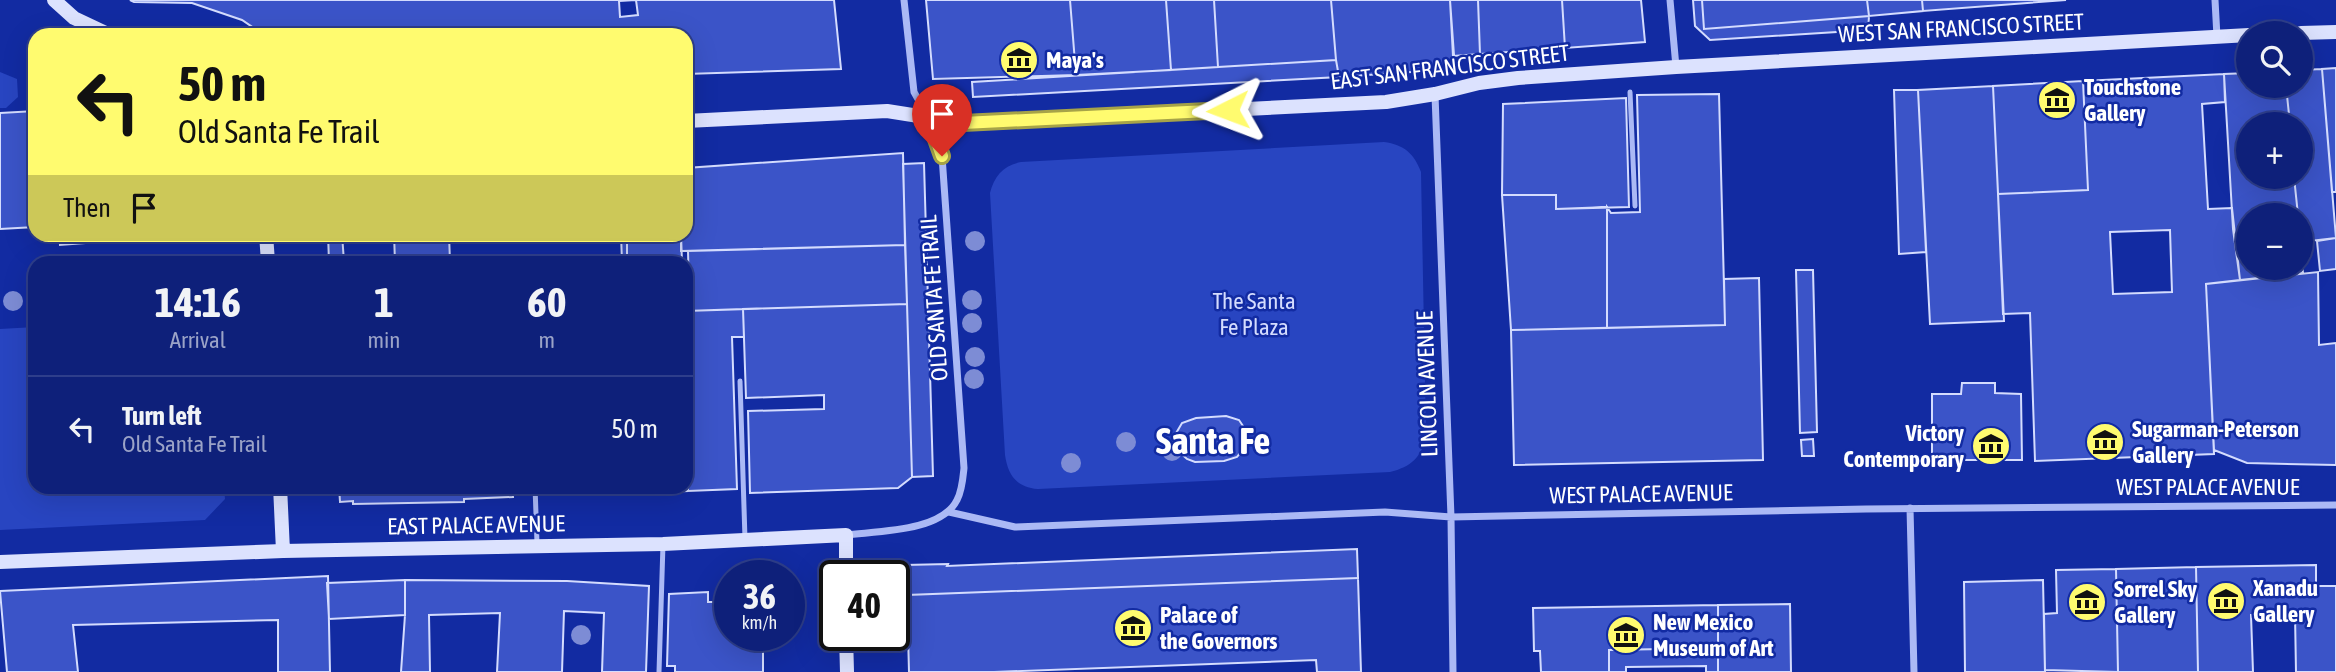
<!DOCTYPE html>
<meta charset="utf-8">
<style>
body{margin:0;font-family:"Asap Condensed",sans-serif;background:#1c2d81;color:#f1f3f6;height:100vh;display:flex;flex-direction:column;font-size:26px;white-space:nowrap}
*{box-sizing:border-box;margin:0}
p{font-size:23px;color:#9ba3c7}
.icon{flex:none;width:38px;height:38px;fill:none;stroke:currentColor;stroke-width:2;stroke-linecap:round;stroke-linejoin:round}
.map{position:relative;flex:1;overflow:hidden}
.sheet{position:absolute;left:28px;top:256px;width:665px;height:238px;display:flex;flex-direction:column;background:#0e207a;border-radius:21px;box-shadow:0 7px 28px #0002,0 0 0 2px #2e3e8b}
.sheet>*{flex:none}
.banner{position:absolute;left:28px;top:28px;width:665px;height:214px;border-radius:21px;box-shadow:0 7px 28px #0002,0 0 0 2px #2e3e8b;background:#fffb6f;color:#111;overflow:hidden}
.tools{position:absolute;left:2236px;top:21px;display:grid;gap:14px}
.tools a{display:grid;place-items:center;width:77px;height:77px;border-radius:50%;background:#0e207a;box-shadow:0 7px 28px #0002,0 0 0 2px #2e3e8b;font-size:35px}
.speed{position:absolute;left:714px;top:560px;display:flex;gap:14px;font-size:35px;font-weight:700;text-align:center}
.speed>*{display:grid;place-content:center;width:91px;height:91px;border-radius:50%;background:#0e207a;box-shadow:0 7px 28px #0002,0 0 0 2px #2e3e8b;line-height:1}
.speed small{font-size:18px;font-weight:400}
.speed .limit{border:4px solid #111;border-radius:10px;background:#fff;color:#111}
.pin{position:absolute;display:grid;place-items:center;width:60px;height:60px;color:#fff;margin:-72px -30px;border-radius:50% 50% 50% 0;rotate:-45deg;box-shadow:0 0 7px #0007}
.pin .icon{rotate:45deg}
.me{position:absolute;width:77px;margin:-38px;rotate:267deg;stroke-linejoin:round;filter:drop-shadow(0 0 5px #0008)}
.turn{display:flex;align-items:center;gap:24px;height:147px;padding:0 35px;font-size:32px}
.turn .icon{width:91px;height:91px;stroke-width:2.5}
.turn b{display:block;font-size:49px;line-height:60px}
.then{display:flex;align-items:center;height:66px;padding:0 35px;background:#0003;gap:14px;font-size:26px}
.eta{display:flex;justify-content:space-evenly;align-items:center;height:119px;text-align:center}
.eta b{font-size:42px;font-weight:700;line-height:49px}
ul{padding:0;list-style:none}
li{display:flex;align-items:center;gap:21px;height:105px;padding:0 35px;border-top:2px solid #2e3e8b}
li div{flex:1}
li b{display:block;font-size:26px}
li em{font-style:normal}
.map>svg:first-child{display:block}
</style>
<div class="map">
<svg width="2336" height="672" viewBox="0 0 2336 672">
<rect width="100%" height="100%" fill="#122ba2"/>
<path fill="#2845c1" d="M0,72l17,7 1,18 -12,11h-6z
M1384,142c20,3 30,11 37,30l5,264c-4,21 -15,31 -36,36l-352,17c-22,-2 -30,-14 -33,-34l-15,-262c4,-17 14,-28 31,-31z
M35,327v159l189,1 1,12 -20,21 -205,10v-201z"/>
<path fill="#3b54c8" stroke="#d4dcfe" stroke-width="2" fill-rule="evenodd" d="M130,0h704l7,69 -155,5v-39h-422l-22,-15 -50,-17 -58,-1z
M636,0l2,15 -18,2 -1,-16z
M926,0h144l6,75 -143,4z
M1070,0h96l5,70 -95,5z
M1166,0h48l4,67 -47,3z
M1214,0h117l5,60 -118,7z
M1331,0h119l5,69 -116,8 -3,-17z
M1450,0h28l2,54 -27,2z
M1478,0h84l3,48 -85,6z
M1562,0h79l4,42 -80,6z
M1693,0h9l2,29 165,-13 -1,14 -158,10 -15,-14z
M1702,0h165l2,16 -165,13z
M1867,0h55l1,11 -54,5z
M1922,0h144l-143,11z
M1336,60l3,17 -366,20 -1,-15z
M2336,68v124h-4l-10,-123z
M2322,69l14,169 -35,4v-27h-3l-4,-38h7v-53h-11l-4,-38h15v-16z
M2249,73v13h37l4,38h-41v53h45l4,38h-49v53h52v-13l2,18 -63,7 -7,-51 -9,-155z
M2224,74l1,28 -23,2 6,105 24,-1 8,72 -34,4 8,170 -179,7 -5,-148 -27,1 -5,-120 90,-4 -5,-109zM2170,230l2,62 -59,2 -3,-62z
M2083,81l5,109 -90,4 -5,-108z
M1993,86l11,235 -74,3 -12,-234z
M1894,90h24l8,162 -27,2z
M1719,94l6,231 -118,3v-121l4,6 29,-1 -3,-117z
M1626,98l3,109 -73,2v-14h-54l1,-91z
M35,111v116l-35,2v-116z
M903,153l2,92 -224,6v-17h5v-66z
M924,163l9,313 -21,1 -9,-313z
M1502,195h54v14l51,-2v121l-96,2z
M59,234h39v8l-38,3z
M328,234h14l2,28h-15z
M394,234h55l1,28h-55z
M621,234h6v28h-5z
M627,234h54l1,28h-55z
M2336,238v31l-16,2 -3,-30z
M905,245l2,59 -221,7v-19h3l-1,-41z
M1796,270h17l4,162 -17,1z
M2318,272l1,73 17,-2v122l-89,-2 -33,-13 -8,-166z
M1759,278l4,182 -249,5 -3,-135 214,-5 -1,-46z
M907,304l5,173 -14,11 -148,5 -2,-82 76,-2v-14l-78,3 -3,-89z
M743,309l1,28h-12l5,152 -49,2 -2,-180z
M1962,383h33v10l26,1 1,66h-90v-66h29z
M686,405l2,86 -54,2v-7h52z
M1226,416l13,4 8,12 -1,14 -9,11 -13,4 -29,1 -8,-3 -10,-9 -2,-15 7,-12 14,-5z
M1813,439l1,17h-12l-1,-16z
M339,486h173l1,11 -49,2v3l-111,2v-3l-13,1z
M552,486h51v8l-51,1z
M603,486h31v7l-31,1z
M1357,549l1,29 -451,17 -2,-30 43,-1 -1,2z
M2316,565v21h20v86h-40l-1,-58 -44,1 2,57h-55l-2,-105z
M2196,567l2,105h-80l-2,-103z
M2116,569l2,103 -73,-2 -1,-56 13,-1 -1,-43z
M328,576l2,96h-52v-52l-205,5 5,47h-71l-7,-81z
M1358,578l3,94h-44l-1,-12 -322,12h-85l-2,-77z
M405,580l162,1 82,5 -3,86h-44l2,-59 -40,-2 -2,61h-65l3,-59 -71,2 1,57h-29l4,-57z
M405,580v35l-76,4 -2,-36z
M2043,580l2,92h-80l-1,-90z
M708,592v10h22v33h33v37h-88v-6h-8l2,-72z
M1790,604l1,68h-73v-67z
M1718,605v43l-109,2v22h-68l-1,-21h-6l-1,-43z
M1718,648v24h-12v-6l-80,1v5h-17v-22z"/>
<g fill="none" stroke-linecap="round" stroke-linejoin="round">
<path stroke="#abb9f5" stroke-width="5" d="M1630,92l5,114
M740,381l5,158
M535,486l2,57
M659,672l4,-128"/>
<path stroke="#abb9f5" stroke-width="7" d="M1670,0l6,67
M2215,0l2,37
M1435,95l16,422 2,155
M1910,508l4,164
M949,512l66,15 370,-15 66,5 415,-8 470,-4
M846,535c32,-4 95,-3 111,-35 5,-9 6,-22 7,-32l-22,-312 -14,-39 -14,-25 -10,-92"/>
<path stroke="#dce2fe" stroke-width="14" d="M54,0l20,18 36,17
M2301,33l35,-1
M686,121l201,-10 76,12 423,-21 49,-8 44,-11 39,-5 158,-11 573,-32
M266,234l2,28
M280,486l3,65
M0,562l283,-11 380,-7 183,-9v41
M846,635l1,37"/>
</g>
<g fill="#7d8cd5">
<circle cx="975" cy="241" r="10"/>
<circle cx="972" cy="300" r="10"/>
<circle cx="13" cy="301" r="10"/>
<circle cx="972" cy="323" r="10"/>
<circle cx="975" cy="357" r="10"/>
<circle cx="974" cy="379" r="10"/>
<circle cx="1126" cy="442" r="10"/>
<circle cx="1172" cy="451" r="10"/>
<circle cx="1071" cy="463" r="10"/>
<circle cx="581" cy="635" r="10"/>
</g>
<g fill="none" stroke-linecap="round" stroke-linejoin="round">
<defs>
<path id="route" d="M942,156l-14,-39 35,6 265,-13"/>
</defs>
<use href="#route" stroke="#a6a348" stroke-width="18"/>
<use href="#route" stroke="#fffb6f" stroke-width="12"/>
</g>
<defs>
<symbol id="museum-disc" viewBox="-11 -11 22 22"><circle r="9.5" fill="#fffb6f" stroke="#122ba2"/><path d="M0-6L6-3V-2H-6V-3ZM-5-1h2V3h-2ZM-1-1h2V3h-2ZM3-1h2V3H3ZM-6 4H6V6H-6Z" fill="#111"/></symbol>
</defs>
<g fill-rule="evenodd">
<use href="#museum-disc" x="997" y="38" width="44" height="44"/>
<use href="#museum-disc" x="2035" y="78" width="44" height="44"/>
<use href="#museum-disc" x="2083" y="420" width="44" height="44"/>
<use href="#museum-disc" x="1969" y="424" width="44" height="44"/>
<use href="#museum-disc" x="2204" y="579" width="44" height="44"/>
<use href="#museum-disc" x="2065" y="580" width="44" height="44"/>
<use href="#museum-disc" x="1111" y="606" width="44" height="44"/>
<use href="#museum-disc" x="1604" y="613" width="44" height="44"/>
</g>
<g text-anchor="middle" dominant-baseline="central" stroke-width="5" stroke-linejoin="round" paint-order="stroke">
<g font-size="23" fill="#fff" stroke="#122ba2">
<text transform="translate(1961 28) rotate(-3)">WEST SAN FRANCISCO STREET</text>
<text transform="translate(1450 67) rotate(-7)">EAST SAN FRANCISCO STREET</text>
<text transform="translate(934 298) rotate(-94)">OLD SANTA FE TRAIL</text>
<text transform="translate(1427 384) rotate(-92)">LINCOLN AVENUE</text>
<text x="2208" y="487">WEST PALACE AVENUE</text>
<text transform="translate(1641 494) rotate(-1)">WEST PALACE AVENUE</text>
<text transform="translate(476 525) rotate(-1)">EAST PALACE AVENUE</text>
</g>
<g font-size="23" font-weight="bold" fill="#fff" stroke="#122ba2" text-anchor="start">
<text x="1046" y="60">Maya's</text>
<text x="2084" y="87">Touchstone<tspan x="2084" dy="26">Gallery</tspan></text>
<text x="2132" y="429">Sugarman-Peterson<tspan x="2132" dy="26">Gallery</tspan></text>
<text x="1964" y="433" text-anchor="end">Victory<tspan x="1964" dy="26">Contemporary</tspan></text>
<text x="2253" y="588">Xanadu<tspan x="2253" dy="26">Gallery</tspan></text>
<text x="2114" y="589">Sorrel Sky<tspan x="2114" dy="26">Gallery</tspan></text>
<text x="1160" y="615">Palace of<tspan x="1160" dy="26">the Governors</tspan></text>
<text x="1653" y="622">New Mexico<tspan x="1653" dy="26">Museum of Art</tspan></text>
</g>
<g font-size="23" fill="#d4dcfe" stroke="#122ba2">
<text x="1254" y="301">The Santa<tspan x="1254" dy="26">Fe Plaza</tspan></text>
</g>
<g font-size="37" font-weight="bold" fill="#fff" stroke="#122ba2">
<text x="1213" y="440">Santa Fe</text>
</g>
</g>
</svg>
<div class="tools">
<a><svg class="icon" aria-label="search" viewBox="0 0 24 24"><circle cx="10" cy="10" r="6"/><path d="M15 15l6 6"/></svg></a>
<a>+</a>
<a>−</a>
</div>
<div class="speed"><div>36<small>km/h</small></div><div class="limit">40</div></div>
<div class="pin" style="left:942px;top:156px;background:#d93025"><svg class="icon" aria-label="arrive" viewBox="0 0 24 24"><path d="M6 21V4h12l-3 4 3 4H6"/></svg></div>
<svg class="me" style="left:1228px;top:110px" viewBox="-20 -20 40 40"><path d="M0-17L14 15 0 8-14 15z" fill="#fffb6f" stroke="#fff" stroke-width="4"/></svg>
<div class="banner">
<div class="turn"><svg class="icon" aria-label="left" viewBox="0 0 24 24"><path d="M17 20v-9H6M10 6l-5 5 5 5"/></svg><div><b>50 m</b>Old Santa Fe Trail</div></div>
<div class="then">Then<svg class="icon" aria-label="arrive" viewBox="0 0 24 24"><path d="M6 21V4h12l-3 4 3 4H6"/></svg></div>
</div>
<section class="sheet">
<div class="eta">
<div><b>14:16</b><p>Arrival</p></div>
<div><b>1</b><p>min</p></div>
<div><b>60</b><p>m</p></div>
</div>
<ul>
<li><svg class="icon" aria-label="left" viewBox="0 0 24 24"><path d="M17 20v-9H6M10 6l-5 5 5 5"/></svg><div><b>Turn left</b><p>Old Santa Fe Trail</p></div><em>50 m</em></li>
</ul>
</section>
</div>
